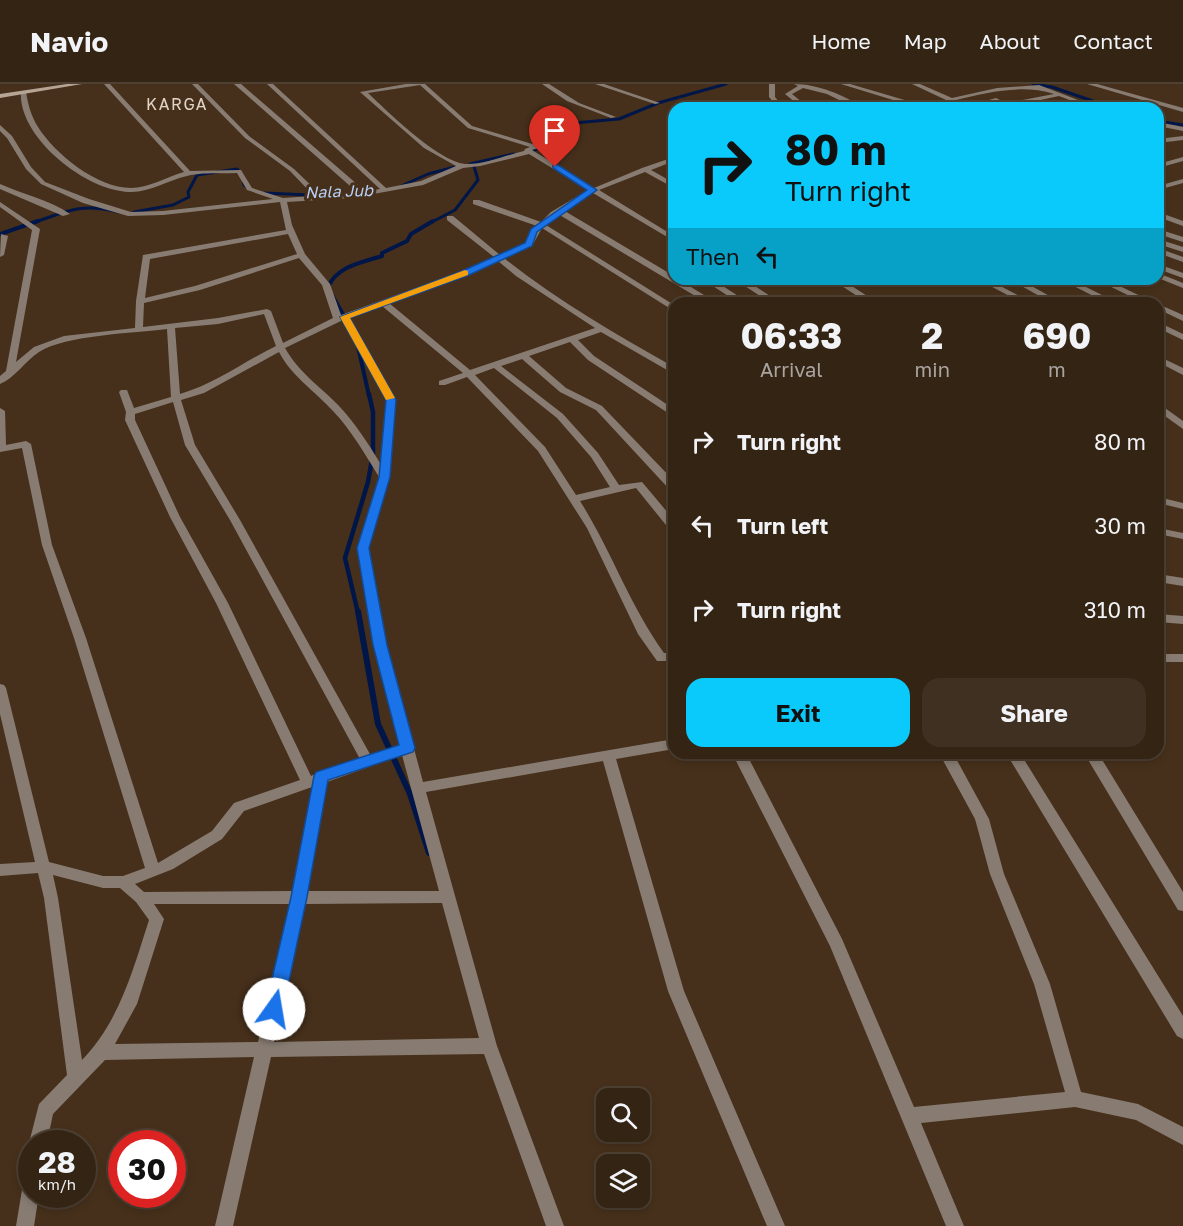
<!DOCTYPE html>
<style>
body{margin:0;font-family:"Golos Text",sans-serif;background:#3f3022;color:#f1f3f6;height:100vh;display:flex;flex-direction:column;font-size:22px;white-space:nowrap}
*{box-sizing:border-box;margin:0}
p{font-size:20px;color:#a9a4a0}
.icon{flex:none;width:33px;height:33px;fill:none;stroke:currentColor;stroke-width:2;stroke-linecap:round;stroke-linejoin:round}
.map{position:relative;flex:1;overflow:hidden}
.side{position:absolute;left:668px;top:213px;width:496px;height:462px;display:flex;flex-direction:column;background:#342414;border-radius:18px;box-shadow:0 3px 9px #0003,0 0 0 2px #4e4134}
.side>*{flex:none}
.banner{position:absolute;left:668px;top:18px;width:496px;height:183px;border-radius:18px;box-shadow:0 3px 9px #0003,0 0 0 2px #4e4134;background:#09cafa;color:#111;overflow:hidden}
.fabs{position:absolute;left:596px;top:1004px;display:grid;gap:12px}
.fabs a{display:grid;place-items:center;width:54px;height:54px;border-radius:12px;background:#342414;box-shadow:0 3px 9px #0003,0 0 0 2px #4e4134;font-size:30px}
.speed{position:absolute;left:18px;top:1046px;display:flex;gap:12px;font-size:30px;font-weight:700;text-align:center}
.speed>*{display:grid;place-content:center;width:78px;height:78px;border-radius:50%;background:#342414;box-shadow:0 3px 9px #0003,0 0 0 2px #4e4134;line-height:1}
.speed small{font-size:15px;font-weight:400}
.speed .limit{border:9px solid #d22;background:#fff;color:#111}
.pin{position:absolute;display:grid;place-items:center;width:51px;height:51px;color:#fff;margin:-62px -26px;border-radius:50% 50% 50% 0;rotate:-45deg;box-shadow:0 0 6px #0007}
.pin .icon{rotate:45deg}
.me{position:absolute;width:66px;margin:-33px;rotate:13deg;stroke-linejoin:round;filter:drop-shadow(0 0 4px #0008)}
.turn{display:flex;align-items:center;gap:21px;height:126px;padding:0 18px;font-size:27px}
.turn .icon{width:78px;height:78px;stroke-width:2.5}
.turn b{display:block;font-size:42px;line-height:51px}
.then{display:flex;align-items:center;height:57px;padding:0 18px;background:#0003;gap:12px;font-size:22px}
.eta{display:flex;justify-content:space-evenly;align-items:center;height:102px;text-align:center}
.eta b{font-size:36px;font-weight:700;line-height:42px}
.button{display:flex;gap:12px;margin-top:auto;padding:12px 18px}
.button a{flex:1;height:69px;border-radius:18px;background:#09cafa;color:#111;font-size:24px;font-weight:700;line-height:69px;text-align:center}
.button a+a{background:#3f3022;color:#f1f3f6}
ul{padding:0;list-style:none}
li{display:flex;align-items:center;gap:18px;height:84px;padding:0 18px}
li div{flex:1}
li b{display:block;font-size:22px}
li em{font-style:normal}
header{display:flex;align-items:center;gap:36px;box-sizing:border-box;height:84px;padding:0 30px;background:#342414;border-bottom:2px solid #4e4134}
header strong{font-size:28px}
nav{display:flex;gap:33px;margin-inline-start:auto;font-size:21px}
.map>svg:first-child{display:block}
</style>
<header>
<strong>Navio</strong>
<nav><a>Home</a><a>Map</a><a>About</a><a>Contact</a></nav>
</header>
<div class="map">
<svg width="1183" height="1142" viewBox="0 0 1183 1142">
<rect width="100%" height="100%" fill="#46301b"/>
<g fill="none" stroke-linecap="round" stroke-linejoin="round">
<path stroke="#001649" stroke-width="3" d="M1033,0l19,3 61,21
M1158,37l25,4
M529,68l22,-9 4,-16 7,-3 57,-5 39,-16 68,-19
M470,80l44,-10
M399,103l29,-13 27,-7
M265,109l66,3
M134,128l39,-7 16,-8 -1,-5 9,-17 40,-6 5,6 2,10 7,5
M33,139c36,-13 48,-20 86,-11
M430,139l25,-13 23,-30 -5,-17"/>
<path stroke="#001649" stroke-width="4" d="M0,150l38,-13
M328,203c9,-21 35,-25 54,-31v-3l25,-12 4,-7 22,-13
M332,211l13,23
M357,258l12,54"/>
<path stroke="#001649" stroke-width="4.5" d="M358,529l-13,-55 23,-76 5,-28v-42l-4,-18"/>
<path stroke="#001649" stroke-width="6" d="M358,527l20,113 32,70 19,59"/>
<path fill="#887c72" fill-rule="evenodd" d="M104,0h6l80,87 51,-1 11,18 31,10 31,-2 -24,-25 -45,-33 -53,-54h6l51,52 45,33 28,27 36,-3 -124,-109h7l124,107 15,-2 -113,-105h6l113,104 35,-7 35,-15 -32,-18 -64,-56 46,-8h19l47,42 67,20v2l-7,2 62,38 48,-20 32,-11v4l-23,9 23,13v5l-29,-16 -46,18 75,46v5l-81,-48 -30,17 111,66v3h4l39,24h-10l-149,-89 -12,11 128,80v6l-132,-83 -10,18 -28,12c52,42 112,76 170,109v7l-73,-42 -23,8 16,16 80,53v8l-86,-57 -18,-18 -41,14 37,32 36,18 72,75v10l-4,-1 -74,-80 -36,-18 -38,-33 -21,7 62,48 35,39 21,32 23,-3 32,38v11l-4,-1 -34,-42 -56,13c31,49 50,105 84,152h10v8h-17l-19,-27 -51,-106 -49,-77 -71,-74 -22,8h-6v-4l24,-8 -81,-67 -32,12 46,82 -7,77 -21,71 18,97 37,137 251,-43v10l-58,10 68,232 101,235h-18l-99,-235 -65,-230 -177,31 71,254 67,180h-18l-62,-172 -213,3 -38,169h-18l39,-169 -149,3 -52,54 -6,29h-15v5l-3,-5 10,-39 28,-29 -23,-177 -6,-25 -38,3v-12l35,-2 -35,-148v-30l4,1 2,3 43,174 54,14h20l22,-8 -71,-230 -32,-93 -20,-97 -22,4v-44l5,3 1,34 20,-4 5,3 21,101 34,93 72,225 54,-32 22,-28 66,-23 -84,-177 -46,-86 -45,-97 1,-8 -7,-20 2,-2h6l7,18 37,-11 -4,-68c-32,4 -102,6 -128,23 -14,9 -24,26 -39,32v-8l6,-5 26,-141 -32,-23v-5l40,27 -24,133 18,-15 30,-11 71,-8 1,-27 7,-46 143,-25 -6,-28 -117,13 -35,1 -45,-13 -42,-19 -15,-15 -19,-31 -7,-7v-6l12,11 19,31 14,15 44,17 42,13 32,-1 110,-12 -26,-9 -10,-17c-16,1 -35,-1 -50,3 -19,4 -38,17 -58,16 -43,-1 -112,-55 -108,-101l5,1c2,12 5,24 12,35 17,27 59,61 93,61 17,0 36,-11 53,-16zM420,1l48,43 62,19 -5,2 -1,2c-18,4 -40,14 -59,13 -27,-3 -77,-52 -97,-71zM529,70l59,36 -37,22 -10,10 -62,-22h-6v4l64,22 -11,16 -26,13 -47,-39h-6v4l47,37 -31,14 -122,44 -11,-31 -25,-30 -13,-29 -5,-23 64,-4 72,-13 40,-17 17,-2zM288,150l9,20 -102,32 -50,12 5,-39zM299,174l23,27 11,33 -50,25 -12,-32 -4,-2 -49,9 -75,9 1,-24 56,-13zM498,177l18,15 79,52 -125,42 -81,-67 80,-28zM264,230l12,32c-33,16 -61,38 -96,48l-5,-66 43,-4zM343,236l43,80 -6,63c-12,-20 -25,-40 -41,-57 -19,-20 -40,-33 -54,-58zM279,268c13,25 35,38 54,59 18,19 32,43 46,66l-21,71 16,97 26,100 -29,11 -131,-236 -45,-75 -14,-45 23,-7zM494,284l63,50 34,39 19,30 -34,8 -31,-48 -70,-72zM173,318l12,43 45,75 130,239c-16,6 -36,10 -49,17l-83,-173 -48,-86 -45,-97v-6zM402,671l37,136h-132l20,-109zM312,703l-19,104 -149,1 -9,-8 38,-15 49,-30 22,-28zM53,791l50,13h17l16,14 13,18c-16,50 -30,102 -67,140l-24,-162zM442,819l37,135 -205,4 31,-138zM154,820h136l-32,138 -143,2 22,-40 27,-85z
M542,0h7l30,19 37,14 -5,1 -44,-17z
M595,0h9l56,19 -5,1z
M769,0h6v13l9,11h-6l-9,-11z
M794,0c23,0 51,11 69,24h-8l-28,-14 -24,-6 -11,6 17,14h-7l-17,-14 13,-8z
M841,0h9l75,22 21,-6 -34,-16h8l32,14 45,-10 42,-3 60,23h-9l-31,-12 -47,10v2h-5l-12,-6 -24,6h-11l36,-10 10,5 48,-9c-31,-10 -67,-2 -98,6 -12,4 -23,8 -37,8z
M1087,0h10l86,24v4z
M1158,38l25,5v4l-25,-5z
M1183,52v4l-25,3v-4z
M1183,73v4l-25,7v-4z
M1183,95v4l-25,7v-4z
M0,100c22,10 50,16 70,30l-7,2 -63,-27z
M1158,128l25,9v5l-25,-9z
M1158,145l25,8v5l-25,-8z
M1,150l7,2 -4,19 -4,2z
M1158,155l25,8v5l-25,-8z
M1158,164l25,9v5l-25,-9z
M671,170h3v7l-8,-4z
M1158,180l25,9v5l-25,-9z
M1158,189l25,10v5l-25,-10z
M702,195h10l37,24h-10z
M734,195h10l37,24h-10z
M831,195h10l37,24h-10z
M977,195h10l46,24h-10z
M1009,195h10l43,24h-10z
M1060,195h10l48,24h-11z
M1095,195h10l50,24h-11z
M1158,220l25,11v6l-25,-12z
M1158,238l25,12v6l-25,-12z
M1158,272l25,12v7l-25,-13z
M1158,319l25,18v8l-25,-18z
M1158,413l25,6v6l-25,-6z
M1158,444l25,5v6l-25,-5z
M1158,490l25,4v8l-25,-4z
M1158,530l25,2v8l-25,-2z
M1158,570h25v8h-25z
M732,669h14l96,186 72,168 151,-15 -31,-108 -44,-110 -15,-55 -36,-66h14l36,66 15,55 46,110 31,108 57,12 45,23v18l-47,-25 -61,-13 -154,16 43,103h-18l-116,-280z
M1006,669h14l163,263v23l-6,-3z
M1084,669h14l85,139v19l-5,-1z
M32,1091v19h7l-5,32h-18l7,-42 3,-6z"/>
<path fill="#b6a494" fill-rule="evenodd" d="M67,0h15l-82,14v-4z"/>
</g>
<path fill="#1a73e8" stroke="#114b97" stroke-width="1.5" d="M553,81h5l39,25 -60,42 -5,14 -63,29 -119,43 46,82 -6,77 -21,71 18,97 28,103 -2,4 -85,28 -21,117 -24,112 -3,6 -6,2 -6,-2 -3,-6 26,-112 23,-121 2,-4 83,-27 -26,-100 -16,-97 22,-71 7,-77 -46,-83 122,-46 63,-28 6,-14 56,-39 -34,-22z"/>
<path fill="#f59e0b" d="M465,186l3,1v4l-118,43 45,80 -9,2 -46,-83z"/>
<g text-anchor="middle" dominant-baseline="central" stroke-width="6" stroke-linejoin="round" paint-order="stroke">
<g font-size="16" letter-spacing="1.5" fill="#e1d4c7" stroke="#46301b">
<text x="177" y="20">KARGA</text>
</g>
<g font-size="16" font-style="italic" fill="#b8cff7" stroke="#46301b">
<text transform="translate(339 107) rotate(-2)">Nala Jub</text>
</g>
</g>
</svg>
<div class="fabs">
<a><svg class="icon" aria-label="search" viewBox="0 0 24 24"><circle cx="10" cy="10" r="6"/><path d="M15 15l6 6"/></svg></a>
<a><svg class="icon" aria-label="layers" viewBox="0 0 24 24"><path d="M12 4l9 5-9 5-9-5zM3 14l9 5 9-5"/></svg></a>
</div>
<div class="speed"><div>28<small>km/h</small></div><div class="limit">30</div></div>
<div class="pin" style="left:555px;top:83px;background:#d93025"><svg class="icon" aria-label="arrive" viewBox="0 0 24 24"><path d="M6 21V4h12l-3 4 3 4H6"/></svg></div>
<svg class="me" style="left:274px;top:925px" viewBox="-20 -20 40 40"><circle r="19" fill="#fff"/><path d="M0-13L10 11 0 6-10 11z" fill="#1a73e8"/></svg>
<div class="banner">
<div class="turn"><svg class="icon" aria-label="right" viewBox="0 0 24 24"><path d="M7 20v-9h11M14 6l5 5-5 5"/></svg><div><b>80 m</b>Turn right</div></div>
<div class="then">Then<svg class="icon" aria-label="left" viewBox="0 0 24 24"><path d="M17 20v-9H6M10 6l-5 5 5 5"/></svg></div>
</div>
<section class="side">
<div class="eta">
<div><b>06:33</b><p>Arrival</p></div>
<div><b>2</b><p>min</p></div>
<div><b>690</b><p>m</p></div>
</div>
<ul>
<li><svg class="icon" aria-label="right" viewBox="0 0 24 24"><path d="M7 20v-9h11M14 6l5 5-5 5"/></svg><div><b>Turn right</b></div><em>80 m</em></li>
<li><svg class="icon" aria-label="left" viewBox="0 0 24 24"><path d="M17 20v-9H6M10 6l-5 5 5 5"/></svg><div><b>Turn left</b></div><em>30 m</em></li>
<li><svg class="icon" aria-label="right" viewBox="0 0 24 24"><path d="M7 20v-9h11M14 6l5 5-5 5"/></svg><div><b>Turn right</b></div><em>310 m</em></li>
</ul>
<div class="button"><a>Exit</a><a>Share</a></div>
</section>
</div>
